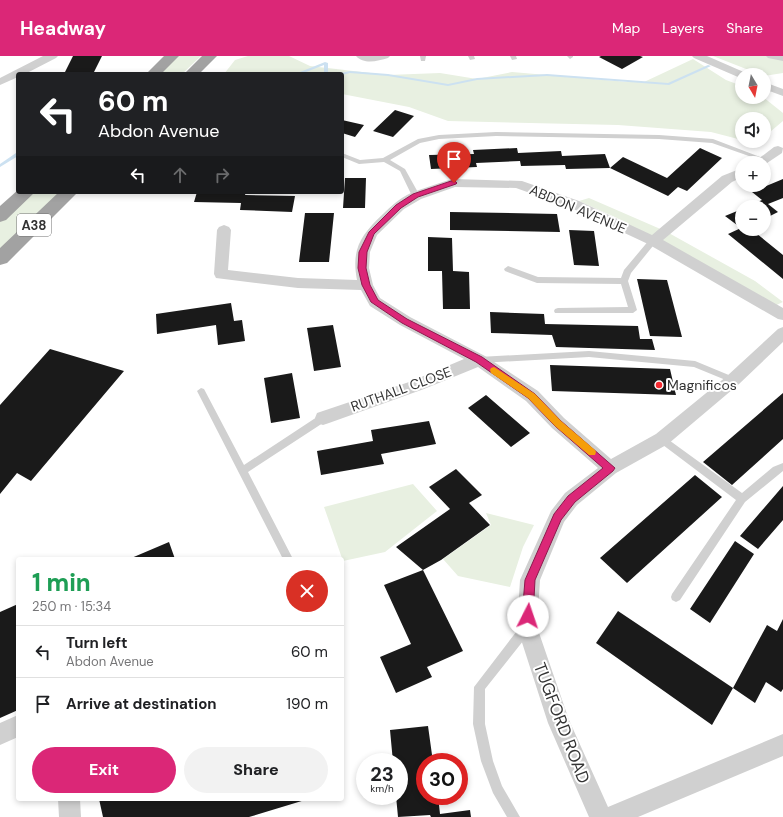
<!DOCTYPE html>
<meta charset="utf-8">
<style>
body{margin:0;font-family:"DM Sans",sans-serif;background:#f2f2f2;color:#202124;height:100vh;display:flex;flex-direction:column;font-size:15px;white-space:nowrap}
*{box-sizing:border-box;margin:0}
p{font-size:13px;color:#757577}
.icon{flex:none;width:22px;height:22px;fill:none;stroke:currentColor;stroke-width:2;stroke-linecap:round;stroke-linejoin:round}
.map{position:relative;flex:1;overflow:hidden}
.panel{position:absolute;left:16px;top:501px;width:328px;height:244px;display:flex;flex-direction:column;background:#fff;border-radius:4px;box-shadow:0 2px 6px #0003}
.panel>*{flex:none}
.top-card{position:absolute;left:16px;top:16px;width:328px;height:122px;border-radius:4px;box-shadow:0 2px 6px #0003;background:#202124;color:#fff;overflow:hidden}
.needle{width:26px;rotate:170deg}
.buttons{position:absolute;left:735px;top:12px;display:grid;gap:8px}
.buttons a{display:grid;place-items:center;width:36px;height:36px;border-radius:50%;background:#fff;box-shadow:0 2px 6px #0003;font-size:20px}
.speed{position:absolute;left:356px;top:697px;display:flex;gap:8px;font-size:20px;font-weight:700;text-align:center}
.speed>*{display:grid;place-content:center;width:52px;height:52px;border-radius:50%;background:#fff;box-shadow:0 2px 6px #0003;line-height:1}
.speed small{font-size:10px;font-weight:400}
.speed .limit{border:6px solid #d22;background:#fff;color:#111}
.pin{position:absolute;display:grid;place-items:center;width:34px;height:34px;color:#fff;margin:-41px -17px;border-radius:50% 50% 50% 0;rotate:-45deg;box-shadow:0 0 4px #0007}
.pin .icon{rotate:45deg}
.me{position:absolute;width:44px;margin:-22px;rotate:4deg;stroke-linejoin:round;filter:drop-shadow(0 0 3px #0008)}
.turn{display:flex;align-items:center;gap:14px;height:84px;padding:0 16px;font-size:18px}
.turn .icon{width:52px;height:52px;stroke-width:2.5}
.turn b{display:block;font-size:28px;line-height:34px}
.lanes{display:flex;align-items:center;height:38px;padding:0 16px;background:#0003;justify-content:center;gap:20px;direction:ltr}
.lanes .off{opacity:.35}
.round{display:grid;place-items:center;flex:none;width:42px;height:42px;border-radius:21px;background:#f2f2f2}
.overview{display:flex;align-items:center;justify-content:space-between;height:68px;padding:0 16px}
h1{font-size:24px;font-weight:800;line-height:30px;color:#1e9e55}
.primary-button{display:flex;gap:8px;margin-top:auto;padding:8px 16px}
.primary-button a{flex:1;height:46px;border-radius:24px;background:#db2777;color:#fff;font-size:16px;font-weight:800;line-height:46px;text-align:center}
.primary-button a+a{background:#f2f2f2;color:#202124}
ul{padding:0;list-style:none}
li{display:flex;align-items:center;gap:12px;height:52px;padding:0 16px;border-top:1px solid #e0e0e0}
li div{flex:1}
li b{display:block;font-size:15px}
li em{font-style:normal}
header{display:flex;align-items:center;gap:24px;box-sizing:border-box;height:56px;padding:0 20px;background:#db2777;color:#fff}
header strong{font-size:19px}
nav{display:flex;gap:22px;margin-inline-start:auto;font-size:14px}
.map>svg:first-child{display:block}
</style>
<header>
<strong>Headway</strong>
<nav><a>Map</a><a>Layers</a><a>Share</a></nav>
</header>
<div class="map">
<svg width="783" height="761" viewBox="0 0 783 761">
<rect width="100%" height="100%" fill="#fff"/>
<path fill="#e8f0e1" d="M178,0h23l-19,18h-23z
M248,0h41l21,10 78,9 52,-2 37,6 35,-7 116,10h16l49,-23 33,21 16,6v11h21l20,16v8l-19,16v-18h-22v21l-31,-8 -93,-7 -170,-4 -39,-14 -67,-13v-20h-118l11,-14z
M713,0h70v17l-19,3z
M32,136h28l-60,58v-28z
M589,142l76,33 -13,9 -35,-22 -38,-17z
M667,176l88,49 28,21 -11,5 -118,-65z
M413,428l24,27 -52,41 -42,9 -19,-54z
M486,457l48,12 -11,22 -13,40 -52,-11 -15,-17 48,-34z"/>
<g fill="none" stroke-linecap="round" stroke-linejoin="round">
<path fill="#cce1f1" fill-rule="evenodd" d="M325,6l3,1v11h-4v-9l-23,9h-6z
M708,9l3,1 -42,19 -122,-9 -70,4 -29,6 -60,-10 -38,-3 -8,2 -6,-1 14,-3 38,3 60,10 29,-6 70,-4 121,9z
M16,97h2v3l-18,11v-3z"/>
</g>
<path fill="#1a1a1a" d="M73,0h29l-9,18h-29z
M601,0h39l3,1 -21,12 -23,-12z
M395,54l19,6 -21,21 -20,-6z
M342,64l22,5 -9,12 -13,-4z
M517,92l1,5 43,-2 1,5 43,-2 5,14 -44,1 -1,-4 -44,1 -1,-5 -44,2 1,4 -46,2 -2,-14 45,-1 -1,-4z
M700,92l22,10 -35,33 -9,-4 -10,9 -58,-28 13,-11 44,21z
M345,122h21l-1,30h-22z
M783,123v19l-15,6 10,8 -14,7v-12h-18l16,-7 -10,-8z
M197,136h49l-1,3 50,1 -3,16 -52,-2 1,-7 -47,-1z
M742,153v20h9l32,26v24l-55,-45 13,-6 -16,-12z
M450,156l107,2 3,18 -110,-2z
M305,157h29l-5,49h-30z
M569,174l25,1 5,35 -25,-1z
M428,181l24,1 1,33 16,1 1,37h-27l-1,-38h-14z
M637,223l30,1 15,57 -32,-1z
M231,247l3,18 8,-1 3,21 -27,4 -2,-20 -59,9 -1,-20z
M490,256l54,2 1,10 93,2 2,13h12l3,11 -99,-3 -4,-12 -61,-2z
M333,269l8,42 -27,4 -7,-43z
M50,293l74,22 -93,110 -14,-8 -17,21v-89z
M550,309l120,4 6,26 -124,-4z
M292,317l8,45 -29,5 -7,-45z
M783,337v46l-51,46 -29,-23z
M486,339l44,38 -19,14 -43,-39z
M429,365l7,23 -55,10 3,10 -63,11 -4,-24 56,-10 -2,-11z
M456,413l26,26 -13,8 21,22 -49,35 -18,10 -27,-23 54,-38 -21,-22z
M695,419l27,22 -95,86 -27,-25z
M783,430v34l-25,29 -18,-13z
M735,485l19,13 -44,69 -20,-14z
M169,486l6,17h-46z
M423,514l40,81 -36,16 5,10 -36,16 -16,-36 31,-13 -27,-59z
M18,548v106l-18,8v-106z
M618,555l115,77 -21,37 -116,-82z
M783,563v70l-2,3 -15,-10 -11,21 -22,-15 34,-63 10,6z
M428,670l5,36h-8v34h13l2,18 30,-4 1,7h-40l-1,-2 -32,2 -2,-21h3v-34h-6l-3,-32z
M99,743h206v1l-56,17h-146z"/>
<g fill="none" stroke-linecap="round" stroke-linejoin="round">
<path fill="#d0d0d0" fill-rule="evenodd" d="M420,0h6l-1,5h-4z
M468,0h6l1,3 -5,1z
M510,0h6l1,3 -5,1z
M567,0h6v1l-3,2z
M496,76l163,3 54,4 55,21 -3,2 -2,-1 -51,-18 -53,-4 -163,-3 -57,3 -19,4 -30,17 15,9 15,27 -4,2 -4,-2 -12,-25 -16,-9 -25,2 -17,-7v-4l18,7 23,-2 35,-19 21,-4z
M650,183h3l4,2 -26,32 -3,8 9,29 -4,3h-78l-1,-2 1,-2 3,-1 70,-1 -7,-23 -84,-1 -32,-12 -1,-2 4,-3 30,11 83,1 3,-8z
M589,295l106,10 41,17 1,2 -4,3 -39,-16 -105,-10 -110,6 -4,-3 4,-3z
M201,332l3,1 40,76 76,-50h6l1,3 -1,3 -78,51 45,87h-10l-86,-168z
M662,379l80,58 31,-26 10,-4v8l-38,31 -65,98 -4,2 -4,-2 -1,-3 1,-3 64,-94 -77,-58 -2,-3 2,-3z
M527,566l4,1 1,4 -1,4 -46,58v35l8,37 9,25 18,31h-13l-14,-24 -12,-32 -8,-37 1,-37 49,-64z"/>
<path fill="#d0d0d0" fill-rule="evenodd" d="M43,0h15l-2,2 -31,16h-7v3l-18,8v-7z
M356,0h34l-2,2c-10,3 -24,7 -32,-2z
M692,0h15l39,17 2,2h-6v3l-4,-1 -44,-19z
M766,0h17v5l-15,-3z
M764,26l19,7v7l-19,-7z
M778,90l5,2 -1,5 -18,12v-2h-11l21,-16z
M742,112v9l-10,5 -69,58 120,68v12l-5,-1 -130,-75 -79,-37 -53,-19 -61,-1 -34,12 -17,10 -27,26 -7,17 -1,16 4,17 7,13 30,19 75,39 53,35 26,27 47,41 45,-25 71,-58 51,-47 5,-2v15l-44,42 -71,60 -52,29 -39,32 -13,17 -24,58 -3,47 32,93 39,87 175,-73v22l-145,61h-49l-41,-94 -31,-96 3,-47 31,-69 14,-18 33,-25 -46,-40 -26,-27 -48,-34 -54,22 -95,34 -6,2 -6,-2 -2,-5 2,-5 95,-32 52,-22 -64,-34 -30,-19 -9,-16 -63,-2 -82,-10 -2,-4 3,-44 2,-3 5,-2 5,2 2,3 -3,40 70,8 59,2c-6,-31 4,-45 25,-65 9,-9 18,-17 29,-22 12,-5 26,-9 38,-13l5,-1 68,2 57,20 73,34 70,-59z
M18,659v22l-18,8v-22z
M58,743h22l1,18h-22z"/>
<path fill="#a2a2a2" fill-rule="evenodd" d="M164,0h15l-18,18h-15z
M202,0h15l-18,18h-15z
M18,134v2h17l-29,28 -6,2v-16z
M59,136h19l-71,71 -7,2v-17z"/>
</g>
<path fill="#db2777" stroke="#8e194d" d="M454,124l3,3 -1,1 -38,13 -17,11 -27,26 -7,18 -1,16 4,17 8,15 29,19 75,38 53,37 26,27 54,47 -2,3 -38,31 -14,18 -26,60 -2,36 -1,4 -4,1 -4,-1 -2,-4 3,-36 29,-66 14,-18 35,-28 -48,-42 -27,-28 -52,-36 -74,-39 -31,-21 -9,-17 -4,-17 1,-16 10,-20 27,-27 17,-11z"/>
<path fill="#f59e0b" d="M494,311l41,27 26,27 34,29 1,2 -1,3h-6l-34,-29 -27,-28 -37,-25 -1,-3 1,-2z"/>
<circle fill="#f52a31" stroke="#fff" stroke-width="1.5" cx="659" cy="329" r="4"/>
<g text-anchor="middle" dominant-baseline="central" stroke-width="4" stroke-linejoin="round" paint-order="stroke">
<rect fill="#fff" stroke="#707070" stroke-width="1" x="17" y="158" width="34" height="22" rx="3"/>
<g font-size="13" font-weight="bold" fill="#333">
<text x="34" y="169">A38</text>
</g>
<g font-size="14" fill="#333" stroke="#fff">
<text transform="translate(578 153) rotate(23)">ABDON AVENUE</text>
<text transform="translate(401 333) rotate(-20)">RUTHALL CLOSE</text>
</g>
<g font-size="14" fill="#333" stroke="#fff" text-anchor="start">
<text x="667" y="329">Magnificos</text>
</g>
<g font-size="17" fill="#333" stroke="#fff">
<text transform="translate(562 667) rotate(69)">TUGFORD ROAD</text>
</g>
</g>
</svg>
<div class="buttons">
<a><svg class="needle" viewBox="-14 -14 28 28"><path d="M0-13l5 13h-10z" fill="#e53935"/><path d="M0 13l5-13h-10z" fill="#757577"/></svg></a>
<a><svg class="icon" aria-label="sound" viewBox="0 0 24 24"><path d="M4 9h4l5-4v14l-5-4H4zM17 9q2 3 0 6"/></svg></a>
<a>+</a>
<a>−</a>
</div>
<div class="speed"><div>23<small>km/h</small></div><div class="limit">30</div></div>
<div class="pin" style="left:454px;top:127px;background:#d93025"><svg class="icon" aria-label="arrive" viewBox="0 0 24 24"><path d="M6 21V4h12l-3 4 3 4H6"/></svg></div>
<svg class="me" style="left:528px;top:560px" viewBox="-20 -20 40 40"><circle r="19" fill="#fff"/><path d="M0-13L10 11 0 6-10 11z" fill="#db2777"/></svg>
<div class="top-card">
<div class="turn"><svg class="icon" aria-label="left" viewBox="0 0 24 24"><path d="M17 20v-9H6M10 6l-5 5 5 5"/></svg><div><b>60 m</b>Abdon Avenue</div></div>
<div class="lanes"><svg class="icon" aria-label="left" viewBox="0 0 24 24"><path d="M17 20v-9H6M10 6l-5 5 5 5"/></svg><svg class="icon off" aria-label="ahead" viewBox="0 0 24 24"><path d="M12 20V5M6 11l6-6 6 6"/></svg><svg class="icon off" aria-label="right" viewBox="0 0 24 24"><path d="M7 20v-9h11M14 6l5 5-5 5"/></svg></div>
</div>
<section class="panel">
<div class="overview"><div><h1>1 min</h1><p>250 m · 15:34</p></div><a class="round" style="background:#d93025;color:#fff"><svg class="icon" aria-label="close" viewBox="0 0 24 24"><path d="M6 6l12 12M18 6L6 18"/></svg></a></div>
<ul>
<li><svg class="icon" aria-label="left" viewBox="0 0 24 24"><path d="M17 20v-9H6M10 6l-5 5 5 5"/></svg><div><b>Turn left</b><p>Abdon Avenue</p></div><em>60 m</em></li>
<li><svg class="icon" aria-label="arrive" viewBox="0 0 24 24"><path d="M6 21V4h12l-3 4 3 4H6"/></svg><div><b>Arrive at destination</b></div><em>190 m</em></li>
</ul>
<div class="primary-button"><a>Exit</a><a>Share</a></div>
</section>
</div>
